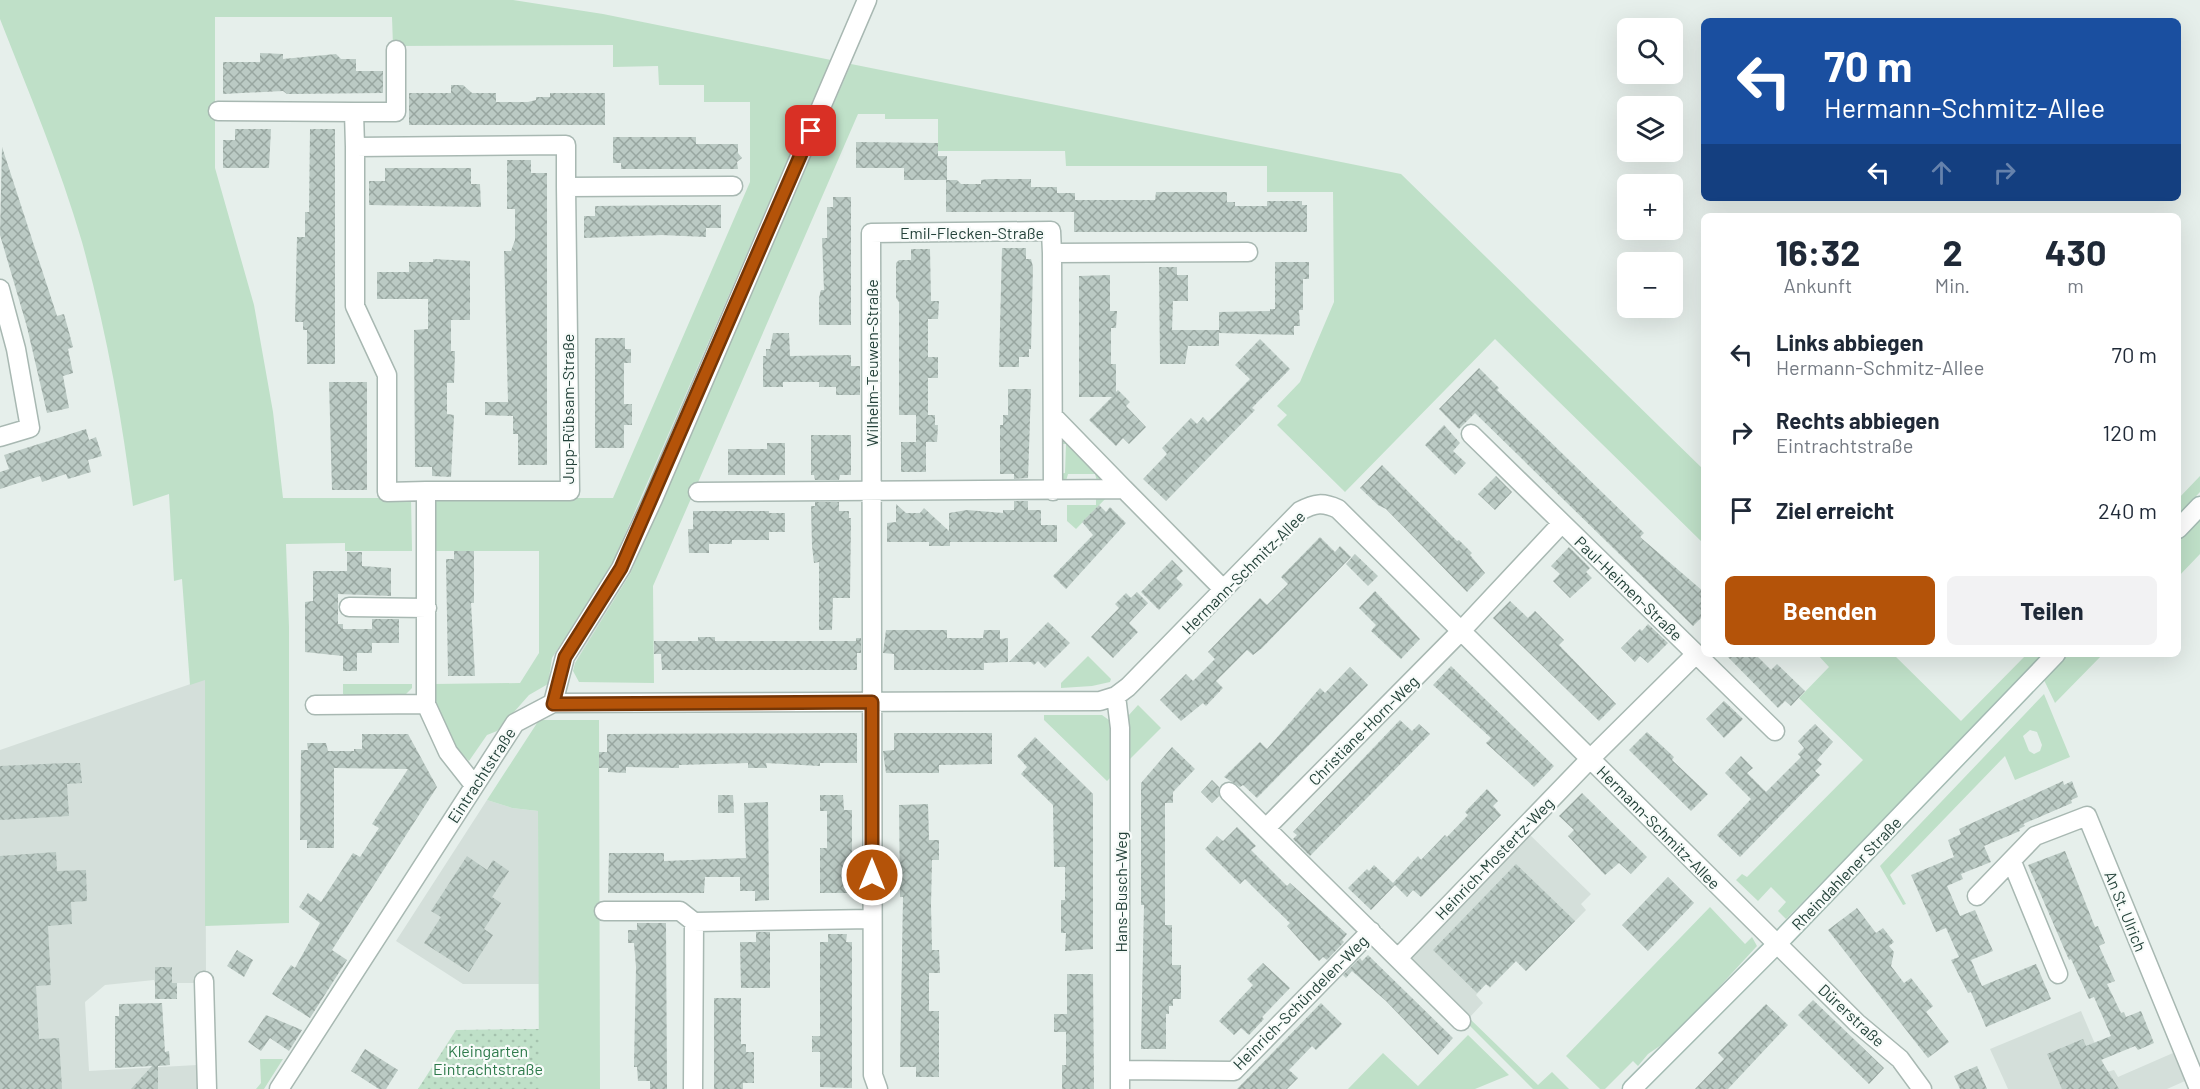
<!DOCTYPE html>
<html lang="de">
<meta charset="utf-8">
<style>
body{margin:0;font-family:Barlow,sans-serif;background:#f2f2f3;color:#1f2937;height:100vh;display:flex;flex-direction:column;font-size:22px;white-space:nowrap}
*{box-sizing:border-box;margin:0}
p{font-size:20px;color:#747a83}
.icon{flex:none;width:33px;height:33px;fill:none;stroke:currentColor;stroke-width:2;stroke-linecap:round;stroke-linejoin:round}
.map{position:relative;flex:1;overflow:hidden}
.sheet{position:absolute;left:1701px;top:213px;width:480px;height:444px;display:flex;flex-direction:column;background:#fff;border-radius:9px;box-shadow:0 6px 24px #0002}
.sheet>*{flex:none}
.top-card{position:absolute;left:1701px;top:18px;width:480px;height:183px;border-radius:9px;box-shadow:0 6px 24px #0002;background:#1a4fa0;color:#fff;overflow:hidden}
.controls{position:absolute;left:1617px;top:18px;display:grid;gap:12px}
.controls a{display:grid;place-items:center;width:66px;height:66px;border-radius:9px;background:#fff;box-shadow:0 6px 24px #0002;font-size:30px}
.pin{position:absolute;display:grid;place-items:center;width:51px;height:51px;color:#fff;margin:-26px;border-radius:12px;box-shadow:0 3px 9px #0006}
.me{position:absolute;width:66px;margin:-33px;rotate:0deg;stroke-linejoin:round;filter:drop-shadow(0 0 4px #0008)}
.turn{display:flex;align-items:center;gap:21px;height:126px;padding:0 24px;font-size:27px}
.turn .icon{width:78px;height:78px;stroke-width:2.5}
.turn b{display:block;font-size:42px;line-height:51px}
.lanes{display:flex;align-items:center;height:57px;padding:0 24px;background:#0003;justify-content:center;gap:30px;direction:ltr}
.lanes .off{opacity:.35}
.eta{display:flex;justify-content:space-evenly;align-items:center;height:102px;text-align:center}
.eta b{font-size:36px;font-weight:700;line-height:42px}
.primary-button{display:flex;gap:12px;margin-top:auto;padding:12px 24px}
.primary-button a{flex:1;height:69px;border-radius:9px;background:#b45309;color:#fff;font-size:24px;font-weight:700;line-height:69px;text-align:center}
.primary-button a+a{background:#f2f2f3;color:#1f2937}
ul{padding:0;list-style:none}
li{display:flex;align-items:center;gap:18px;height:78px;padding:0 24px}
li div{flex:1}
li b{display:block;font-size:22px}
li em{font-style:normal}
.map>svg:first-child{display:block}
</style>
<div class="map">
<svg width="2200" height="1089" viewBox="0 0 2200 1089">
<defs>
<pattern id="garden-dots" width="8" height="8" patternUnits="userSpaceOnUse" patternTransform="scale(1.5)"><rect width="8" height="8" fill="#bfe0c8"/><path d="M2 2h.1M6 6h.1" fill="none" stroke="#a4c1ad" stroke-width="1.8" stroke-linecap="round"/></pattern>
<pattern id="building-cross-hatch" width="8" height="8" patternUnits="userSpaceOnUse" patternTransform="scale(1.5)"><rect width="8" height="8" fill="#bbcac4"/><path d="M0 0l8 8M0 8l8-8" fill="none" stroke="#98a6a0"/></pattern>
</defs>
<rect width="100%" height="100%" fill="#e6efeb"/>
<path fill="#d4dfda" d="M848,63l3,1 -221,510 -55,89 46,-84z
M205,679l1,296 -9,1 -1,7h-41l-1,-3 -49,5 -20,17 4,69 108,-6v24h-197v-339z
M487,800l25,8 26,3 1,173h-76l-67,-43z
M1530,835l61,59 -10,10 5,6 -60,61 -10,-10 -26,27 -4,-4 -10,11 7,8 -14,15 -60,-59z
M2081,1011l26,61 7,-2 4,7 55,-24 12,28 -18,8h-159l-18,-40z"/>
<path fill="#bfe0c8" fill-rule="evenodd" d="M0,0h513l90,14 228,46 -219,504 -60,94 -4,26 -19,11 -32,36 -10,4 -18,26c-22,-21 -32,-47 -36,-77l87,-1 19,-30v-102h-106v-53h180l137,-316v-80h-46v-17h-45l-1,-19 -45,1v-22l-220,1 -1,-29h-177v151l39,137 19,107 10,86h128l1,53h-67v-8l-59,1 3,83v296l-84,3v-246l-15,5 -8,-106 -8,2 -5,-87 -36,12c-11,-89 -27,-177 -51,-264 -22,-76 -53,-149 -82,-223z
M851,64l550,110 303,296v74l-209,-205 -150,153 -68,-67 10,-10 -10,-9 23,-24 34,-80 -1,-110h-66v-26h-201l-1,-15h-127v-32h-53v-5h-27l-205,472 1,97 -75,-1 -6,-11 2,-8 55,-89z
M1058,435h6l41,46h-8l-2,-7h-27l-2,7h-8v-7l7,-1 1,-29h-8z
M2200,476v16l-22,23v-16z
M1096,497h11l-31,32 -9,-8v-16h29z
M2200,518v36l-22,23v-36z
M1817,654h76l68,67 66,-67h18l-259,265 -8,-8 8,-9 -15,-15 -13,14 -22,-21 6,-6 5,3 116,-117 -64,-62 30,-31z
M2069,654h34l-48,49 -11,-23z
M1088,656l23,23 -1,3 -18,4 -31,2v-5z
M343,684h69v4l-9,9 -55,1 -5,-4z
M2044,694l26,63 -55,23 -10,-24 -115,119 16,29 -3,1 -23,-39zM2030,730l7,2 5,13 -2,6 -6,3 -5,-3 -6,-15z
M1138,705l23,23 -33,33v-45z
M1044,715h58l11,8v52l-6,6 -63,-61z
M539,720h60l1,369h-61l-1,-278 -26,-3 -25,-8z
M1710,907l35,37 7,-7 5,9 -84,91 -25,17 -10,12 -5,-5 -28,28h-5l-34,-33z
M1469,1018l69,67 14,-13 17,17h-36l-67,-67z
M1468,1035l41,40 -34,14h-127l35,-36 35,33z
M260,1059h23l-19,30h-8l5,-6z"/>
<path fill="url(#garden-dots)" d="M539,1029v60h-121l38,-59z"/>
<path fill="url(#building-cross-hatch)" d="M260,53l23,1v5l53,-5 5,5h15v12h27v22l-96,1 -4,-3 -60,3v-32h37z
M451,85h12l9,8h24v9h32l8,-2v-3h14v-4h55v32h-196v-32h42z
M235,129h36l-2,39h-46v-28h12z
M310,129h25v235h-28v-34h-4v-8h-8l2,-85h8v-25h4z
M613,137h83v7h42v9l4,5 -5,4 1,7h-117v-6h-8z
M856,142l82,1v13h9v24h10l4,4h20v-4l8,-1h42v8h26v6h18v7h80l1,-8h71v10h8v4h32v-5h35v4h5v27h-233v-20h-128v-32h-42v-12h-48z
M2,147l55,169 7,-2 9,33 -5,2 5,24 -10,3 6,32 -22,5 -20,-86 -27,-92z
M507,160h24v13h16v292h-29v-31h-5v-18l-28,-1v-13h23l-4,-151h7l4,-11v-31h-8z
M385,168h86v16h9l1,23 -112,-2v-24h16z
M833,197h18v128h-32v-27l2,-8h3l-2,-52h5v-31h6z
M686,205h35v23h-15v9l-44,-2 -78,3v-22h11v-10z
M1002,248h24v11h5l2,8 -2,82h-2v8h-10v10h-20z
M911,249h19l1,52h8l-1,18h-10v38h10v21h-10v37h7v10h3l-1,17h-11v30h-25v-30h15v-27h-17v-113l-3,-4v-35l3,-3h12z
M433,259l37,2v59h-19v31h4l-1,32h-7v31l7,1 -3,62 -19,-1v-9h-17l-1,-137 14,-1v-30h-51v-27h32v-10h24z
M1275,262h34v17h-6v31h-4l1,16h-6v9l-75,-2v-21l51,-1v-2h5z
M1159,267h18v8h11v26h-15l-1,29h47v16h-31l-3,18h-25z
M1110,275v36h7l-1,17h-5v36h5v28l2,-2 12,12 -4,4 20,21 -17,17 -6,-6 -7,8 -27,-26 23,-23h-33v-121z
M773,333h16l1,23 61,-1v11h9v29h-24v-8h-17v-5h-36v5h-20v-31h3v-7h4z
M595,338h30v11h6v14h-7v41h8v21h-8v23h-29z
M1260,339l30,30 -38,39 3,2 -89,91 -23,-22 24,-25 -5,-6 29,-30 6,6 6,-7 5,5 42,-43 -15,-14z
M1479,368l20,20 -2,2 147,143 -4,4 64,55v23l-11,11 -218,-213 -16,16 -20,-20z
M329,382h38v108h-35z
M1008,389h23l-3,89 -14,1v-5h-14v-49h3v-10h5z
M1444,425l16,18 -7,8 13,12 -11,12 -30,-30z
M86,429l3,11 7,-3 6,19 -14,4 3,12 -23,7 -2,-5 -24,8 -2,-6 -40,13v-17l9,-3 -5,-14z
M811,435h40v40h-11l-1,5h-24l-1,-5h-3z
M767,443h18v32h-57v-26h39z
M1382,465l75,76 2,-1 13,13 -2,2 15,18 -18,19 -81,-83 -8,-4 -18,-17z
M1496,476l16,16 -17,18 -17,-16z
M1014,501h14v9h13v15h16v17h-107v4h-21v-4h-42v-19l9,-1v-18l10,9h14l4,-5 25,23v-18l18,-3 36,3v-3h11z
M815,502h24v9h10v7h2l-1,80h-17l-1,32h-13v-68l-5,1 -2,-17 -1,-40h4z
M1099,505l7,7 4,-5 16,16 -60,66 -13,-13 40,-41 -11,-13z
M693,511h76v2h16v19h-16v8h-37v4h-23v9h-20l-1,-24h5z
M1320,537l15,15 5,-6 11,11 -89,91 -9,7 -6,-5 -31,31 7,7 -17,18 -3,-3 -22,18 -21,-21 26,-26 7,7 22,-22 -7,-7 52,-54 7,7 21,-21 -7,-7z
M1569,547l21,21 -4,4 6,6 -22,20 -17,-17 7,-7 -9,-8z
M454,551h20v52h-3l4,73h-27l-2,-117h8z
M347,552h15v14l29,2v28l-53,-2v30h5v5h29v-10h27v24h-27v10h-15v18h-14v-15l-38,-4v-50l8,-1v-30h34z
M1355,554l23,22 -10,10 -22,-22z
M1172,560l11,11 -7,7 7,7 -24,25 -18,-18z
M1375,591l45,48 -19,20 -30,-28 5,-6 -17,-17z
M1137,592l11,11 -19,20 9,9 -25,26 -22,-21 28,-29 -4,-4 11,-11 5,5z
M1510,601l18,17 7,-7 29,29 -5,5 57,59 -17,17 -106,-103z
M1048,622l22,21 -25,25 -7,-7 -4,4 -3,-3h-22z
M1648,624l20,19 -20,20 -8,-7 -5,6 -14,-14 19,-19 2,2z
M886,630h61v8h36l1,-8h16v9l8,-1v24l-24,1v7h-90v-16l-11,-1z
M698,637h17v4h141v-3h5v15h-4v17h-195l-1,-16h-7v-13h44z
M1725,654h30l16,16 6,-6 28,27 -14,15 -6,-5 -7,7z
M1451,666l103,100 -20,21 -48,-44 5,-5 -58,-53z
M1350,667l18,18 -111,113 -14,-13 -3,2 -16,-10 36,-35 7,7 53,-61 5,5z
M1724,701l19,18 -19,19 -18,-19z
M1400,720l12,11 7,-7 11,10 -120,122 -17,-17 4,-4 -4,-3z
M1815,724l18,18 -16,18 5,4 -7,7 5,4 -80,82 -23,-22 34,-36 -26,-26 16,-17 12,12 -6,5 19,19 35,-35 -3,-3 6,-6 -6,-7z
M1647,732l27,25 -2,3 36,34 -17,17 -62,-61z
M857,733v30h-37v3l-54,-3 1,5h-19v-5l-69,2v3l-53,-1v6l-18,-1v-4h-9v-16h8v-18z
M894,733h98v31l-53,1v8h-53l-3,-22 11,-1z
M362,734h46l29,53 -105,163 15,10 -37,58 -38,-24 19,-29 4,3 25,-45 -21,-16 9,-14 13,9 32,-49 7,4 19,-29 -7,-4 36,-55 -74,-1v80h-27v-8h-7l1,-90h7l-1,-7h19l2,8h26v-2h8z
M1035,737l58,57v155l-28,2 1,-18h-5v-33h4v-33h-11l-1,-62 -32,-31 6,-7 -10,-11z
M1172,747l23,22 -22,23v11h-8v122h7v40h9v34h-8v7h-4v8h-3v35h-25l3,-144h-3v-122z
M66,763h14l2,20 -15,1 2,32 -69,4v-54z
M1212,780l7,7v9l-7,7 -11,-11z
M2063,781l1,4 8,-4 6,16 -7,3 1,3 -49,21 2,2 -6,3 1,2 -36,15 7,16 -30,12 2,5 -16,7 13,30 15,-6 18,41 -22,9 11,26 54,-22 15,35 -65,28 -15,-35 -3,1 -17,-33 8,-3 -13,-29 -10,4 -25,-57 43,-18 -6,-17 13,-6 -2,-5z
M1487,789l11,12 -5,5 8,9 -80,82 -8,-7 -6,7 -12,-12 -24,25 -23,-22 19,-19 2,2 5,-6 19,18 25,-27 3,4 24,-25 2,2 21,-22 -3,-3z
M1582,793l65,64 -16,17 -12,-11 -14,12 -37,-39 6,-6 -15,-14z
M718,795h15l1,18h-16z
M820,795h23l1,15h8v83h-32v-45h7v-37h-7z
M768,802l1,98 -14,1v-10h-15v-14h-35l-1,16h-96l1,-40h55v8l82,-3 -2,-55z
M928,804l1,36h10v20h-7l-1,45 1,45h7l1,23h-11v38h10v66h-23v-10h-16l3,-170h-3l-1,-92z
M1237,827l19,19 -5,4 36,36 3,-3 57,51 -5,6 2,2 -17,18 -4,-3 -4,4 -32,-35 3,-3 -26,-25 -19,-19 -5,5 -35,-35 12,-13 6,5z
M2065,851l30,76 3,-1 7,17 -6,3 16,35 -8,3 14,29 3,-1 2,5 15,-6 13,32 -16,7 -3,-4 -34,14 18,29h-57l-15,-35 36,-15 3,7 25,-10 -17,-39 -5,2 -18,-40 -2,1 -41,-95z
M56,852l1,19 29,-1 1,31 -16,1 1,22 -24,2 3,59 -15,1 3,53 20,-1 3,51h-62v-233z
M467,856l20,14 6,-10 16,11 -17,26 9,6 -17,26 9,6 -24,37 -45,-29 17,-26 -10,-6z
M1516,864l59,57 -49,50 -10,-10 -26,26 -4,-3 -9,9 -44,-43z
M1668,877l26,26 -46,48 -26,-26z
M1857,908l19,25 7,-5 11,14 -5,4 5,6 -3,14 13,17 7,-5 22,28 -7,6 23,30 -21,16 -100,-128z
M637,923h29l1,166h-17v-8h-12l-1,-14h-3l2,-100 -2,-24h-6v-13h9z
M756,932h14v56h-29l-1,-46h16z
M828,934h19l-1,8h6v146l-32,-1v-35h-8v-16h8v-94h8z
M237,950l16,10 -9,17 -17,-11z
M1368,955l85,83 -15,17 -52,-54 -34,-30 -6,7 -3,-3 17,-17 2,3z
M1263,963l27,25 -28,29 2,2 -15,16 -8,-7 -7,7 -15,-14 34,-36 -6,-6z
M155,967h17v16h5v16h-22z
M1067,974h26l1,115h-32v-24h4v-33h-12v-18h13z
M714,998h27v46h5v8h8v31h-11v6h-29z
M1813,1000l71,68 -15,16 -71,-69z
M162,1003l3,49 4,-1 1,14 -12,1v23h-27l21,-23 -37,2v-52h4v-12z
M1321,1003l21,21 -26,26 -4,-4 -23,24 9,8 -11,11h-50z
M1766,1004l22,21 -60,64h-33l29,-30 -6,-6z
M266,1015l36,15 -13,21 -19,-13 -9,13 -13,-9z
M365,1049l33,21 -12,19h-7l-28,-18z
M1977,1066l10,23h-27l-6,-13z"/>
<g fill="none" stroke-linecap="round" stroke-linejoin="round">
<defs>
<path id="minor" d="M218,111l136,1 1,35 211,-2v42l167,-1
M354,112h42v-62
M355,147v159l32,69v117l39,-1v213l22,48 26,33
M1052,253l1,238
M0,289l16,60 14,79 -30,9
M1053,416l71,73
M1471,434l304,297
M426,491h144l-4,-304
M698,492l426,-3 99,100
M349,607l78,1
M1116,696l4,32v361
M553,703l12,-46 56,-89 32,-69 214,-499
M315,705l111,-1
M1229,792l232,229
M1266,828l195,-197 101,-108
M2012,862l46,112
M1977,896l58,-60 52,-20 112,273
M604,911h76l14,11
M1398,958l192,-199 106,-105
M204,981l3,108
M1120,1070l114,1 137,-140
M279,1089l236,-366 38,-20 547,-2 16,-5 12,-9 172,-176c15,-8 23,-9 38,-2l519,514 43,36 22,30
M693,1089l1,-167 178,-3
M878,1089l-5,-14 -2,-842 180,-2 1,22 196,-1"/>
<path id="secondary" d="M2178,529l22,-23
M1632,1089l146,-146 278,-289"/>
</defs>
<use href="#minor" stroke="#a8b8b2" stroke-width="21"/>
<use href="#secondary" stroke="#a4bbb3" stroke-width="21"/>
<use href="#minor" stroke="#fff" stroke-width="18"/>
<use href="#secondary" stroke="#fff" stroke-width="18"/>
</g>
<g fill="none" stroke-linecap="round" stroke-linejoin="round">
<defs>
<path id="route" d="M811,131l-190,437 -56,89 -12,47 319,-2v173"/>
</defs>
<use href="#route" stroke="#753606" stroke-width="15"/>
<use href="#route" stroke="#b45309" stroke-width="10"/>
</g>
<g text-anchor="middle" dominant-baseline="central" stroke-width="4.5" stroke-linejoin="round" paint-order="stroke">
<g font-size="16" fill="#24423a" stroke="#f7fbf9">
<text x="972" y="232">Emil-Flecken-Straße</text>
<text transform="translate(871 363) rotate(-90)">Wilhelm-Teuwen-Straße</text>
<text transform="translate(567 409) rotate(-90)">Jupp-Rübsam-Straße</text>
<text transform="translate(1243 572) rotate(-45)">Hermann-Schmitz-Allee</text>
<text transform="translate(1629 588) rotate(44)">Paul-Heimen-Straße</text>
<text transform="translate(1363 730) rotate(-45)">Christiane-Horn-Weg</text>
<text transform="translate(481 775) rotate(-57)">Eintrachtstraße</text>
<text transform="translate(1659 827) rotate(45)">Hermann-Schmitz-Allee</text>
<text transform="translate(1494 858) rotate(-46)">Heinrich-Mostertz-Weg</text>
<text transform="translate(1846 873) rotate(-46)">Rheindahlener Straße</text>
<text transform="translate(1120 892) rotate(-90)">Hans-Busch-Weg</text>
<text transform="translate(2126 911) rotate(68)">An St. Ulrich</text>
<text transform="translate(1300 1002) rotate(-45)">Heinrich-Schündelen-Weg</text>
<text transform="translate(1852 1015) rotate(43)">Dürerstraße</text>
</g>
<g font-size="16" fill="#2d7a4b" stroke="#f7fbf9">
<text x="488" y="1050">Kleingarten<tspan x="488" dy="18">Eintrachtstraße</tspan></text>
</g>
</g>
</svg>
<div class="controls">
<a><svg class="icon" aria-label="search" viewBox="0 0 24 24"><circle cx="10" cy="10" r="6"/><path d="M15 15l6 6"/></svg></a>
<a><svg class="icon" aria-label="layers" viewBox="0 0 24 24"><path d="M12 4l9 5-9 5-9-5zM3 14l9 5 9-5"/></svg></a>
<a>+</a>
<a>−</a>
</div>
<div class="pin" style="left:811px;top:131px;background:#d93025"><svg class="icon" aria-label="arrive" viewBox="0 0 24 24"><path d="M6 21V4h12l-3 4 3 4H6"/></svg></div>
<svg class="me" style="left:872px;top:875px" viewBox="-20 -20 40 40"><circle r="17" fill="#b45309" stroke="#fff" stroke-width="3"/><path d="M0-11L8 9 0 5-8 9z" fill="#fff"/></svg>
<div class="top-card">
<div class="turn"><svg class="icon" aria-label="left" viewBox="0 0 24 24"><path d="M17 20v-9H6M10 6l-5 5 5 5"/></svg><div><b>70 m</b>Hermann-Schmitz-Allee</div></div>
<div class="lanes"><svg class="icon" aria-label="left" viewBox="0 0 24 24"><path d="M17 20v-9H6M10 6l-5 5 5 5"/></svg><svg class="icon off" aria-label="ahead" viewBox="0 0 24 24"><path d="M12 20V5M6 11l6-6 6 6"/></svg><svg class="icon off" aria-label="right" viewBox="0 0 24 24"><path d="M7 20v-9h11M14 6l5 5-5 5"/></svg></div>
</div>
<section class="sheet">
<div class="eta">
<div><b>16:32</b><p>Ankunft</p></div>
<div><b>2</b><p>Min.</p></div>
<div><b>430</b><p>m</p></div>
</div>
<ul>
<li><svg class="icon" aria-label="left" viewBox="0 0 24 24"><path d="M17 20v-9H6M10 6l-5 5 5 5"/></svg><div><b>Links abbiegen</b><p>Hermann-Schmitz-Allee</p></div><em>70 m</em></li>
<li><svg class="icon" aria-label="right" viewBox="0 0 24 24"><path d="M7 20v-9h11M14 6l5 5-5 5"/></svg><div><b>Rechts abbiegen</b><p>Eintrachtstraße</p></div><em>120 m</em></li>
<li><svg class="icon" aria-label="arrive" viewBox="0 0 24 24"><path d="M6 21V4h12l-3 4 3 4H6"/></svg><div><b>Ziel erreicht</b></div><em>240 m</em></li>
</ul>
<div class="primary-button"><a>Beenden</a><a>Teilen</a></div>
</section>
</div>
